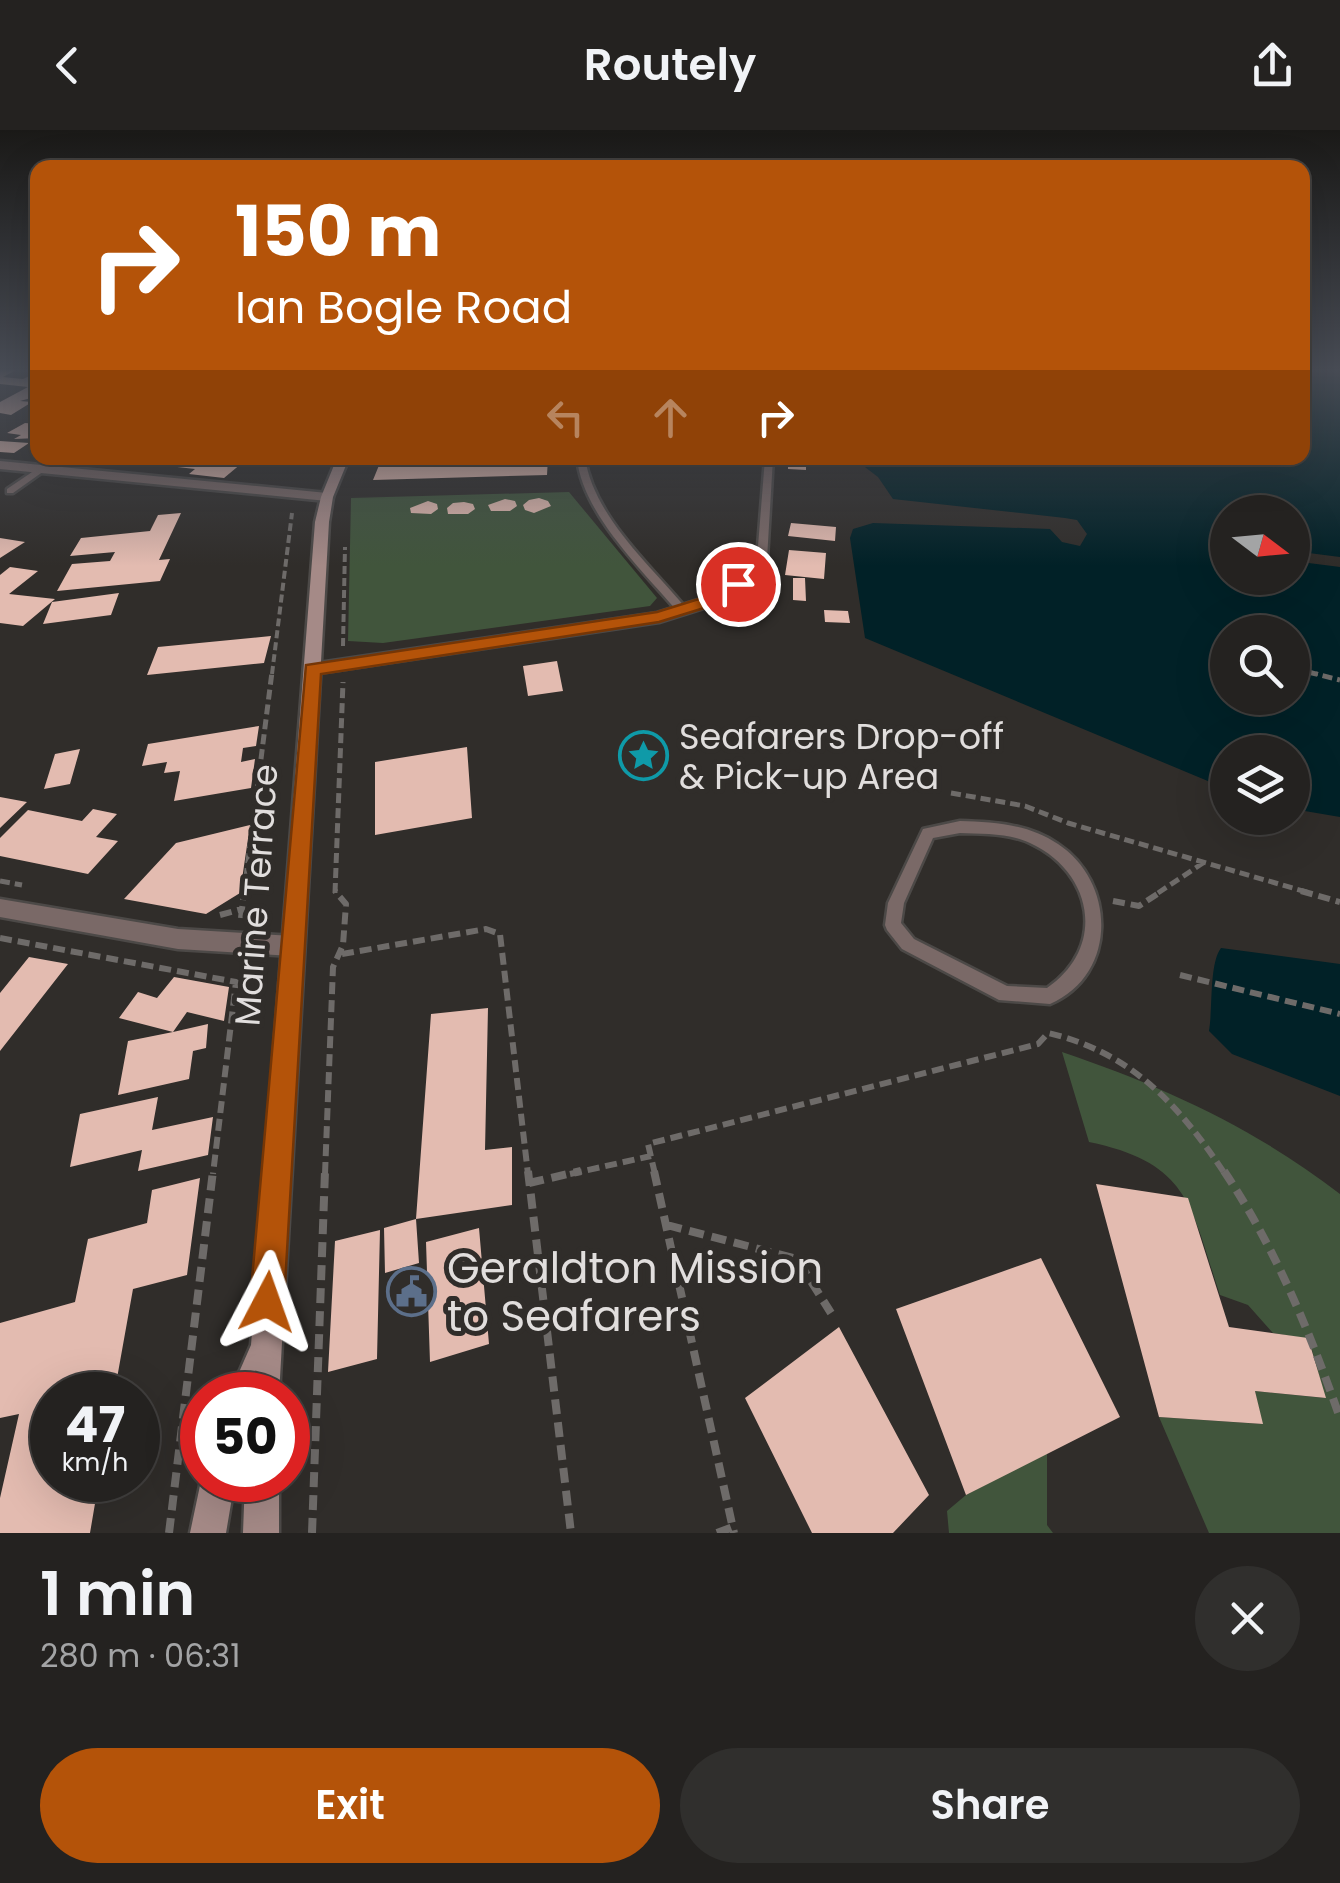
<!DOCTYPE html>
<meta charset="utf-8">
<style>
body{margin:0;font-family:Poppins,sans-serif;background:#302f2d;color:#f1f3f6;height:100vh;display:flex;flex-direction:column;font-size:38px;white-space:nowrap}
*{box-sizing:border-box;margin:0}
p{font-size:32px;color:#a3a4a5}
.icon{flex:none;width:55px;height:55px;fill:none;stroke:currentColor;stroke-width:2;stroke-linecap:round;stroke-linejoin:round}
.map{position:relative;height:1403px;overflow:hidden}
.drawer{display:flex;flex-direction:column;background:#242220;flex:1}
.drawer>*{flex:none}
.top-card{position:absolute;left:30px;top:30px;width:1280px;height:305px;border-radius:20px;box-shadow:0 10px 40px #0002,0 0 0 2px #413f3e;background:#b45309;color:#fff;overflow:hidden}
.needle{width:65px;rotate:106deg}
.buttons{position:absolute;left:1210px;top:365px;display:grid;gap:20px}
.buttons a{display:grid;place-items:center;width:100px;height:100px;border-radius:50%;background:#242220;box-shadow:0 10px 40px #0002,0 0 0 2px #413f3e;font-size:50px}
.speed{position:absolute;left:30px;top:1242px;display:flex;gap:20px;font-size:50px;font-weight:700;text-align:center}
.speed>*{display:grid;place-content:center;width:130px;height:130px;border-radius:50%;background:#242220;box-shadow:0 10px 40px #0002,0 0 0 2px #413f3e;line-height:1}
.speed small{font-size:25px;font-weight:400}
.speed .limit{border:15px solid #d22;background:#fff;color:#111}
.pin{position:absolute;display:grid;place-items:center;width:85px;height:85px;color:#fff;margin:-42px;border:5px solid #fff;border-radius:50%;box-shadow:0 2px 10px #0007}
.me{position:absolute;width:110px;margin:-55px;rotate:4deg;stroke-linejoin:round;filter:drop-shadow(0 0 8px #0008)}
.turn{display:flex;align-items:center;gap:35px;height:210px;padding:0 40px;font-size:45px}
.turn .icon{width:130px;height:130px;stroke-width:2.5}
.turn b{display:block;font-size:70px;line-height:85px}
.lanes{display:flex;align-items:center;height:95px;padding:0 40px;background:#0003;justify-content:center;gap:50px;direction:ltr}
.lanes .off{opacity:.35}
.round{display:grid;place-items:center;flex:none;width:105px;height:105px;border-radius:52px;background:#302f2d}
.headline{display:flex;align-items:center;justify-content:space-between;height:170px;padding:0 40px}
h1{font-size:60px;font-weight:600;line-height:75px}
.action{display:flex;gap:20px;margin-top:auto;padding:20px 40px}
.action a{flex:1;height:115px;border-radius:60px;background:#b45309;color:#fff;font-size:40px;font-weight:600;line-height:115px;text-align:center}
.action a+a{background:#302f2d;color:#f1f3f6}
header{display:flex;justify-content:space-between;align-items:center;height:130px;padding:0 40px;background:#242220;font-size:45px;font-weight:600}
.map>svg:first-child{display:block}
</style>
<header><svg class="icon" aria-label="back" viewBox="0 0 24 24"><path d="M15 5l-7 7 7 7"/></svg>Routely<svg class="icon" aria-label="share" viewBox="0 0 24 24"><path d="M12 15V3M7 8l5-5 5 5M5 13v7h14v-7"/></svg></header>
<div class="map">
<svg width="1340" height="1403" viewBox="0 0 1340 1403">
<rect width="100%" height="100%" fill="#302d2a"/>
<path fill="#41553c" d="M569,362l88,106 -7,8 -267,37 -35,-2 3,-143z
M1062,922c101,34 194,77 278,142v339h-131l-50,-116 103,7 -7,-33 70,7 -16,-59 -36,-6 -25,-28 -28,-10c-29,-87 -29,-132 -131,-153z
M1047,1322v73l6,8h-104l-2,-22 19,-16z"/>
<path fill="#012127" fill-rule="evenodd" d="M1303,240h37v187l-47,-6 -1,-39h-64l-1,22 -11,8 11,11 1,25h64l1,-17 47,6v250l-47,-8 -1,-57h-64l-1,37 -362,-151 -15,-100 3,-9 20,-6 177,6 12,13 18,4 7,-12 -10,-14 -12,-2 -172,-19 -15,-22 -25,-19h449zM1228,502h64v66h-64z
M1221,818l119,16v132l-108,-42 -23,-23c4,-24 0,-67 12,-83z"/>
<path fill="#e3bbb0" d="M0,240h16l-13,7 20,2 15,-7v10l-5,2h5v12l-18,5 12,1 -21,13 -11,-2v-11l28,-15 -28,-3z
M25,293l13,1v14l-24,1 7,-4 -14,-2z
M0,311l29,2 -15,10 -14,-1z
M129,328h119l-24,20 -35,-4 6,-5 -71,-8z
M382,328h166l-1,17 -174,5z
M788,328h18v12l-18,-1z
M539,368l9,3 3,5 -17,7 -9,-3 -2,-5 6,-5z
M505,369l10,2 2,5 -7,5h-19l-3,-6z
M428,371l9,3 1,5 -7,5 -20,-1 -1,-5z
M464,372l9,2 2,5 -7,5h-20l-1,-6 6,-5z
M181,383l-22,47 11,-1 -10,22 -103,10 15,-27 38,-3 5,-9 -45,4 11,-18 69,-7 8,-16z
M791,393l45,4 -1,14 -47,-5z
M0,408l25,4 -25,16z
M789,420l37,3 -2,26 -39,-4z
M10,437l28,4 -29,23 46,5 -32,27 -23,-3v-48z
M793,448h12l1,23 -13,-1z
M119,463l-8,22 -68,9 9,-22z
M824,480l24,1 2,12 -25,-1z
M271,506l-7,27 -117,12 11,-28z
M557,531l6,30 -35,5 -5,-30z
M259,596l-3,20 -13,2 -2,14 14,-3 -4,29 -77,13 6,-30 -16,2 3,-11 -25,4 6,-22z
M467,617l5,71 -97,17v-73z
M80,619l-10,35 -26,5 11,-35z
M0,667l27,5 -27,26z
M93,679l24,5 -21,23 22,4 -30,33 -88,-18v-18l28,-28 54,11z
M250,695l-10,68 -34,21 -82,-15 52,-56z
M29,827l39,7 -68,87v-58z
M174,847l55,10 -5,34 -37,-9 -14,20 35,-8 -2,24 -13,3 -4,28 -71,16 10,-54 45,-9 -54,-14 19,-26 19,6z
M488,878l-3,142 27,-3v58l-96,14 15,-205z
M158,967l-6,33 61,-13 -5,38 -70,16 4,-21 -72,17 10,-53z
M200,1048l-13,97 -54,14 -19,106h-62v85h47l-9,53h-90v-35l19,-84 -19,4v-95l75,-21 13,-63 59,-16 5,-33z
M1096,1054l92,14 41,129 79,11 18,60 -71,-7 8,33 -104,-7z
M416,1089l3,44 -34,10 -1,-45z
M479,1098l10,116 -59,18 -4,-120z
M380,1100l-3,129 -49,13 7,-131z
M1041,1128l79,159 -154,78 -70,-186z
M839,1197l90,168 -36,38h-81l-67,-135z"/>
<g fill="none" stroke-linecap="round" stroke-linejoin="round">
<defs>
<path id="service" d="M577,328h8c9,58 64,106 101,150v4h-8c-35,-41 -96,-99 -101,-154z
M765,328h8l-6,101 -15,21 -37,23h-8v-4l37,-23 13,-17z
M41,336l5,3 -2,2 -31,22h-6v-4z
M960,691c34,1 69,3 98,23 58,38 60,131 -8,160l-51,-4 -97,-51 -15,-19 -2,-5 3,-22 35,-74zM960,703c23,1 49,0 70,10 63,29 77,104 17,145l-40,-2 -93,-47 -13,-16 3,-20 29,-65z"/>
<path id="minor" d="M0,331l327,32 6,4 -6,4 -327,-32z
M711,466l8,5 -3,3 -57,18 -347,52 -8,-5 8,-5 345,-51z
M0,769l178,30 115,7 8,3 3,7 -3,7 -8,3 -115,-7 -178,-32z"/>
<path id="secondary" d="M337,328h12l-16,39 -4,25 -50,873h-50l22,-50 64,-823 6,-25z
M202,1346v4h33l-9,53h-36z
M245,1350h34v53h-36z"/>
</defs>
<use href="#service" stroke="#4c4947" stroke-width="5"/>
<use href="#minor" stroke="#4c4947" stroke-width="5"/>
<use href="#secondary" stroke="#4c4947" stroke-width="5"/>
<path stroke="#6e6b69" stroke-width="4" stroke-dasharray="8 4" stroke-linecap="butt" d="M343,516l2,-99
M1304,541l14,3
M272,544l20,-161"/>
<path stroke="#6e6b69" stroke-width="5" stroke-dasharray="10 5" stroke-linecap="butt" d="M1308,542l32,8
M951,663l74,13 43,17 242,70
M0,751l22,4
M244,763l28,-221
M335,763l8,-211
M1158,763l45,-30"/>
<path stroke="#6e6b69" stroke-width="6" stroke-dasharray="12 6" stroke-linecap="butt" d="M1301,761l39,11
M1113,771l26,5 23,-15
M220,785l22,-6
M241,788l3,-27
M0,808l236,44 -23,192
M342,824l144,-25 14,5 28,240
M1180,845l160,39
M325,1044l8,-207 10,-22 3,-41 -11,-13
M570,1044l81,-18
M655,1044l-7,-30 390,-100 10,-11c83,19 131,72 177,141"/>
<path stroke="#6e6b69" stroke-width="8" stroke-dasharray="15 8" stroke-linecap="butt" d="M528,1041l43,362
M654,1041l80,362
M1224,1041c52,78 85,159 116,247
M529,1053l52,-12
M667,1095l130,34 34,54
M169,1403l44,-362
M312,1403l13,-362
M717,1403l16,-6"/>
<use href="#service" fill="#7a6967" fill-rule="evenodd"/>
<use href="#minor" fill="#7a6967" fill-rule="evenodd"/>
<use href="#secondary" fill="#a58a87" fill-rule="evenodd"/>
</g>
<linearGradient id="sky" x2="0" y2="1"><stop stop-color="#1a1917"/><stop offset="0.55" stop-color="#484c55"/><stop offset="1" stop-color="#484c55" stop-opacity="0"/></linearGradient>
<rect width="1340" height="436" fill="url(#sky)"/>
<path fill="#b45309" stroke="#753606" stroke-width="2.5" d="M732,450l14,4 -29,20 -58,18 -338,52 -37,628 -5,12 -12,5 -12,-5 -5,-12 56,-637 351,-53 48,-15z"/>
<defs>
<symbol id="sight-ring" viewBox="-11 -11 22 22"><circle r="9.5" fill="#302d2a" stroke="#0f9aa8" stroke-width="1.5"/><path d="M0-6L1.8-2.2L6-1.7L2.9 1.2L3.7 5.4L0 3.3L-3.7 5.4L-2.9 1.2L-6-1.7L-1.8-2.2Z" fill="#0f9aa8"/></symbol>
<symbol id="civic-ring" viewBox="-11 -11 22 22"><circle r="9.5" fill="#302d2a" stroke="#5c6f8a" stroke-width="1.5"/><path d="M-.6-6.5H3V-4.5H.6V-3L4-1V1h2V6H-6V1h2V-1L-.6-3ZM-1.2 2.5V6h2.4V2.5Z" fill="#5c6f8a"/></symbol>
</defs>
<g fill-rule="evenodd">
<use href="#sight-ring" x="616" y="598" width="55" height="55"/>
<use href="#civic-ring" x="384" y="1134" width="55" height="55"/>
</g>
<g text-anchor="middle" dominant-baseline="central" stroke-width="10" stroke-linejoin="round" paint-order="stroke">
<g font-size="35" fill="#e1dedd" stroke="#302d2a" text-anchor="start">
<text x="679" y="606">Seafarers Drop-off<tspan x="679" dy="40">&amp; Pick-up Area</tspan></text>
</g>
<g font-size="35" fill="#e1dedd" stroke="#302d2a">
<text transform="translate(256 765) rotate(-86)">Marine Terrace</text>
</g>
<g font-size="42" fill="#e1dedd" stroke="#302d2a" text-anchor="start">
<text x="447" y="1138">Geraldton Mission<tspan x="447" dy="48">to Seafarers</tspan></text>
</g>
</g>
</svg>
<div class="buttons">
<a><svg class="needle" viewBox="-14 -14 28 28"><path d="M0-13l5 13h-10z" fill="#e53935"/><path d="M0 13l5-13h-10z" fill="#a3a4a5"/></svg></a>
<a><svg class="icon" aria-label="search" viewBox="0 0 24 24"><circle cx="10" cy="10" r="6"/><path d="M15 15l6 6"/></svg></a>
<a><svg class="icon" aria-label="layers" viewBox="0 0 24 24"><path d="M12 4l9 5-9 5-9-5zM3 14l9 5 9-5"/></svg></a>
</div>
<div class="speed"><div>47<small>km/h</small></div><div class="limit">50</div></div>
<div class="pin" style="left:738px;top:454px;background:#d93025"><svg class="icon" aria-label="arrive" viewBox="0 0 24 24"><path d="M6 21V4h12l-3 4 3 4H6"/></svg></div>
<svg class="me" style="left:267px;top:1172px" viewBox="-20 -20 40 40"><path d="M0-17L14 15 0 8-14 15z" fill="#b45309" stroke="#fff" stroke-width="4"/></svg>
<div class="top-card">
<div class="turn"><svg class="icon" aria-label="right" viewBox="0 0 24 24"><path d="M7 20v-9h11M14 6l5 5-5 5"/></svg><div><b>150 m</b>Ian Bogle Road</div></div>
<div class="lanes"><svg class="icon off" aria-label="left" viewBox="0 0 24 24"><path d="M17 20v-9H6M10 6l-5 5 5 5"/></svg><svg class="icon off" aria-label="ahead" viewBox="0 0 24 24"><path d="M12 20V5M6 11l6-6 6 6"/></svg><svg class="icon" aria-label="right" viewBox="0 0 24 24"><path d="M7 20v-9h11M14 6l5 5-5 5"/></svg></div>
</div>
</div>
<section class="drawer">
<div class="headline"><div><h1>1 min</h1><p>280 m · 06:31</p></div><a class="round"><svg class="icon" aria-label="close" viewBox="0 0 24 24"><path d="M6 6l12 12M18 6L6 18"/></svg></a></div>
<div class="action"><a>Exit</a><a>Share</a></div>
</section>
